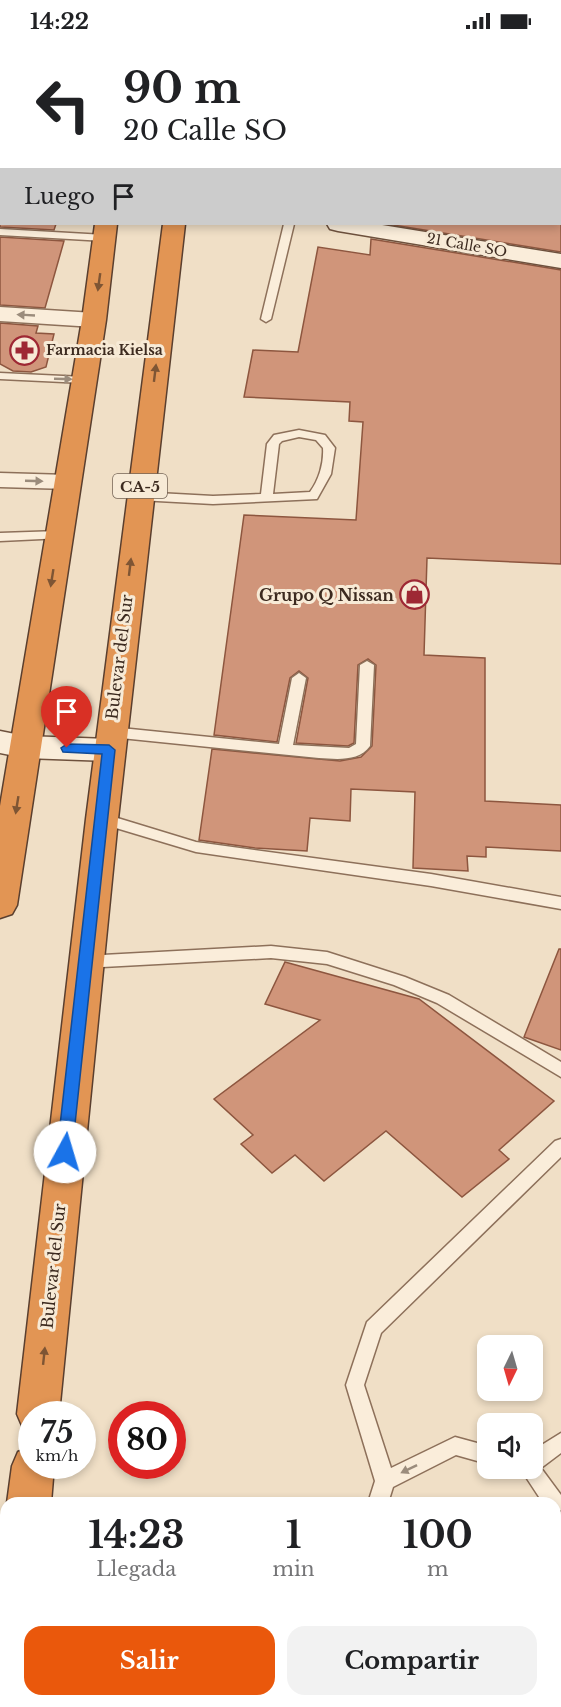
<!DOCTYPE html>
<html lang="es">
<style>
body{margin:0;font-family:"Libre Baskerville",serif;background:#f2f2f2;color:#202124;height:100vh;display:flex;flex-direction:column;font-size:22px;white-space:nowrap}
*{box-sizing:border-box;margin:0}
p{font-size:20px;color:#757577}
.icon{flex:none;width:33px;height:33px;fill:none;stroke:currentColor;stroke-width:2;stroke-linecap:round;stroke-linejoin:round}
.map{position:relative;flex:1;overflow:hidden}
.sheet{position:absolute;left:0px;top:1455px;width:561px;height:210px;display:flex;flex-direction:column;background:#fff;border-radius:18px 18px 0 0;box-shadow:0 3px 9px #0003}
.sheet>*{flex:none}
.banner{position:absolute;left:0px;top:0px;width:561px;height:183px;box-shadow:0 3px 9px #0003;background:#fff;color:#202124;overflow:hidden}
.needle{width:39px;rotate:185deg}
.fabs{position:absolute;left:477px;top:1293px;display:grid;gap:12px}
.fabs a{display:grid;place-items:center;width:66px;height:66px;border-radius:12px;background:#fff;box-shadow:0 3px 9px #0003;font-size:30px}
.speed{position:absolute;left:18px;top:1359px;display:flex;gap:12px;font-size:30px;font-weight:700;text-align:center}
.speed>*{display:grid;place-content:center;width:78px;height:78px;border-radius:50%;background:#fff;box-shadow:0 3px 9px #0003;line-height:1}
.speed small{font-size:15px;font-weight:400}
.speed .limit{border:9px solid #d22;background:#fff;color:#111}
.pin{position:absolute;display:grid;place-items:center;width:51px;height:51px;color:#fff;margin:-62px -26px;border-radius:50% 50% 50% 0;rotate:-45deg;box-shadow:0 0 6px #0007}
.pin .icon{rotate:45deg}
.me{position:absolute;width:66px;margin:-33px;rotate:6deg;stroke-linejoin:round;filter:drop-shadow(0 0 4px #0008)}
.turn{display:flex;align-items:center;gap:21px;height:126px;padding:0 24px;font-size:27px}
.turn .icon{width:78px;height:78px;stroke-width:2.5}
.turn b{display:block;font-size:42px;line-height:51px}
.then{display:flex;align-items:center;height:57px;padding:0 24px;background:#0003;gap:12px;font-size:22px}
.eta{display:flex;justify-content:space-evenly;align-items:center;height:102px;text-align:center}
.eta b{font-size:36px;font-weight:700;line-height:42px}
.action{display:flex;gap:12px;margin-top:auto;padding:12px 24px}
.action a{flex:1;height:69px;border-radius:18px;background:#ea580c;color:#fff;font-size:24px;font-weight:700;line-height:69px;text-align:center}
.action a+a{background:#f2f2f2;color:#202124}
.status{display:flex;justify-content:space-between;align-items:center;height:42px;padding:0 30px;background:#fff;direction:ltr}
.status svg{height:16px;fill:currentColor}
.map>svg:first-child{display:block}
</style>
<div class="status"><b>14:22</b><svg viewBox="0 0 49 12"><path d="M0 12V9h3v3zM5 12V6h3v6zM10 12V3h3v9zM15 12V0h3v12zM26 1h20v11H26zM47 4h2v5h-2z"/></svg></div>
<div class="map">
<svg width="561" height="1665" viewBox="0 0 561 1665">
<rect width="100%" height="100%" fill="#f0dfc6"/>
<path fill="#d0957a" stroke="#8d563f" stroke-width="1.5" d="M0,182h56l-2,6 -54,-3z
M387,182h174v28z
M0,195l64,4 -19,67 -45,-3z
M371,197l190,31v294l-134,-6 -3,97 61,3v143l76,4v46l-75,-4v10l-19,-1 1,15 -55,-3 2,-76 -64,-3 -1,32 -40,-3 -3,33 -52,-3 -56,-8 13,-91 128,12 21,-4 11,-11 4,-81 -8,-6 -10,6 -4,78 -6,3 -52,-3 12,-65 -9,-7 -9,7 -13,64 -63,-7 30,-220 112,5 7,-98 -14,-1 1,-19 -106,-5 9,-47 45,2 20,-105 52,8z
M0,281l38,3 -2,7 18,1 -8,33 -15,5 -18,-1 -13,-7z
M559,907h2v101l-37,-13z
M285,920l134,37 135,102 -55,49 10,9 -47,38 -76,-66 -62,50 -29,-26 -23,18 -31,-29 12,-9 -39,-36 106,-79 -55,-16z"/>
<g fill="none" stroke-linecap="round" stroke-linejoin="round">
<defs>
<path id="lane" d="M30,0h9l-10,2z
M275,0h8v2h-8z
M305,0h8v2h-8z
M0,155h2v7h-2z
M284,182h10l-23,95 -5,3 -5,-3z
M0,187l105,6 5,3 -5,3 -105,-6z
M0,331l84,4 6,3 -6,3 -84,-4z
M299,388l26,5 10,13 -4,26 -14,25 -104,5 -74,-4 -6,-4 6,-4 74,4 48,-2 6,-50 7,-9zM299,395l17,3 7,8c1,15 -4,32 -13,44l-37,2 6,-50 3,-3z
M59,489l4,1 2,3 -2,3 -63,3v-8z
M367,619l7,4 -4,81c-11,16 -34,13 -51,12l-208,-21 -7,-5 7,-5 168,17 13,-66 7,-5 7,5 -13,67 56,3 7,-4 4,-79z
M101,771l95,29 235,32 130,23v12l-130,-23 -235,-34 -100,-30 -2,-4z
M271,904l56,6 78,25 44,18 112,67v15l-124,-74 -43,-18 -67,-21 -56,-6 -187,10 -6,-2 -2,-4 2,-4 6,-2z
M561,1097v18l-180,176 -17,52 27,83 64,-31 33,9v18l-32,-9 -63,32 -5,16h-20l7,-22 -29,-96 21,-63 188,-181z
M561,1391v20l-20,15 20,27v15l-6,3v-10h-12l-23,-35h12v-17z
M561,1561v22l-6,2v-22z
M56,1659h27l-3,6h-27z"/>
<path id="street" d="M0,13h2v10h-2z
M0,128h2v12h-2z
M0,265l94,6 8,2 3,5 -3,5 -8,2 -94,-6z
M0,431l68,2 9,2 3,5 -3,5 -9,2 -68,-2z"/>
<path id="secondary" d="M327,182h49l185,30v14l-223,-37 -8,-2z
M0,689l25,5 84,3 11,3 4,8 -4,8 -11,3 -84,-3 -25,-5z"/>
<path id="highway" d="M128,0h20v2h-20z
M184,0h20v2h-20z
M95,182h22l-11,96 -89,585 -5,9 -12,4v-112l82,-486z
M163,182h22l-67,595 -59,595h-27v17l-9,-3 -6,-14 69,-595z
M32,1404v20h22l-3,37h-44l5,-37 6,-14z
M6,1587v72h13l-4,6h-15v-75z"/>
</defs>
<use href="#lane" stroke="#8d705a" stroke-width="3"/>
<use href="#street" stroke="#8d705a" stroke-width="3"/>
<use href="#secondary" stroke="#6e513d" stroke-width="3"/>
<use href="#highway" stroke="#5a3f2f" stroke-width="3"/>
<use href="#lane" fill="#faedda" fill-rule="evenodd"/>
<use href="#street" fill="#faedda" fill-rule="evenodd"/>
<use href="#secondary" fill="#faedda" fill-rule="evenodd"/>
<use href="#highway" fill="#e29554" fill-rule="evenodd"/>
</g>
<defs><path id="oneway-solid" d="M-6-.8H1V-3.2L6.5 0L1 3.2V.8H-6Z" transform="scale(1.5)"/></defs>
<g fill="#7e5534">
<use href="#oneway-solid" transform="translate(99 240) rotate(98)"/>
<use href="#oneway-solid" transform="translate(155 331) rotate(-83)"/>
<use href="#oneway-solid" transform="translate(130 525) rotate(-83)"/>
<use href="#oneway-solid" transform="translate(52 536) rotate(99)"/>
<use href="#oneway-solid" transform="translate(17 763) rotate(99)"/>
<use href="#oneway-solid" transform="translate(44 1314) rotate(-84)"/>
</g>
<g fill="#9b8c7c">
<use href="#oneway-solid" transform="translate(26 273) rotate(-177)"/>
<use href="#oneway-solid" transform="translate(63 337) rotate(2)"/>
<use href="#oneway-solid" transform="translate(34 439) rotate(2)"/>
<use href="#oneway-solid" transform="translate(409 1427) rotate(154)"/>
</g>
<path fill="#1a73e8" stroke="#114b97" stroke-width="1.5" d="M67,702l42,1 6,5 -43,402 -2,5 -5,2 -6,-2 -2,-5 45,-398 -39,-2 -2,-4z"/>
<defs>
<symbol id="pharmacy-ring" viewBox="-11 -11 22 22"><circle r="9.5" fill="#f7ead6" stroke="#9e2834" stroke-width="1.5"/><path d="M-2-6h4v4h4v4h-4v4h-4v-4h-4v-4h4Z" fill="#9e2834"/></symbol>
<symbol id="shop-ring" viewBox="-11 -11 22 22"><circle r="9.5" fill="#f7ead6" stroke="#9e2834" stroke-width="1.5"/><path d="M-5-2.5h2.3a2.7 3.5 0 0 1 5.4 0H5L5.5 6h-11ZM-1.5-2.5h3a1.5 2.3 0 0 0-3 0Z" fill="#9e2834"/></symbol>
</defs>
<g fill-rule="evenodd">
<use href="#pharmacy-ring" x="8" y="292" width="33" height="33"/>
<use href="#shop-ring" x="398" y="536" width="33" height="33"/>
</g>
<g text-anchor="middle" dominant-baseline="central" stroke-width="6" stroke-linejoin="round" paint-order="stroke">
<g font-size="14" fill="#3c2a1f" stroke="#f7ead6">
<text transform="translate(467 203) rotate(10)">21 Calle SO</text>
</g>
<g font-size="14" font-weight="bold" fill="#3c2a1f" stroke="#f7ead6" text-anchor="start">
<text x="46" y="308">Farmacia Kielsa</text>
</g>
<rect fill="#f7ead6" stroke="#746456" stroke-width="1.5" x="113" y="432" width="54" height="24" rx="4.5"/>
<g font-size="15" font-weight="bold" fill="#3c2a1f">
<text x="140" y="444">CA-5</text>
</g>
<g font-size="16" font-weight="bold" fill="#3c2a1f" stroke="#f7ead6" text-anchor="end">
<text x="394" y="553">Grupo Q Nissan</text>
</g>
<g font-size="16" fill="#3c2a1f" stroke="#f7ead6">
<text transform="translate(119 615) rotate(-83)">Bulevar del Sur</text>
<text transform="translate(53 1224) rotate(-84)">Bulevar del Sur</text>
</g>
</g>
</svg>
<div class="fabs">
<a><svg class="needle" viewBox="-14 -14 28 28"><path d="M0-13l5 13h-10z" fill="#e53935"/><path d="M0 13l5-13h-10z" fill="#757577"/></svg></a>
<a><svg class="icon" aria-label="sound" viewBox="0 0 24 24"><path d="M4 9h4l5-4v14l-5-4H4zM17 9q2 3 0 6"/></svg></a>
</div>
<div class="speed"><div>75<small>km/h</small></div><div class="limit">80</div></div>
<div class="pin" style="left:67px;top:706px;background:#d93025"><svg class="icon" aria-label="arrive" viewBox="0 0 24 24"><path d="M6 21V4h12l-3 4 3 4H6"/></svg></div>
<svg class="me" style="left:65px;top:1110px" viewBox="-20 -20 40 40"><circle r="19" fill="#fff"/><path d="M0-13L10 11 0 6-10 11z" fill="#1a73e8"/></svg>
<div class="banner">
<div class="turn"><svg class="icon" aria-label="left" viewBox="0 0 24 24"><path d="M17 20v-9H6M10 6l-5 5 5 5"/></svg><div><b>90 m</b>20 Calle SO</div></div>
<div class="then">Luego<svg class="icon" aria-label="arrive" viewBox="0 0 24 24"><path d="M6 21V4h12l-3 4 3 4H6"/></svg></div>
</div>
<section class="sheet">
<div class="eta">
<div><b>14:23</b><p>Llegada</p></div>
<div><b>1</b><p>min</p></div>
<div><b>100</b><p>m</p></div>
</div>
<div class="action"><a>Salir</a><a>Compartir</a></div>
</section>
</div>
